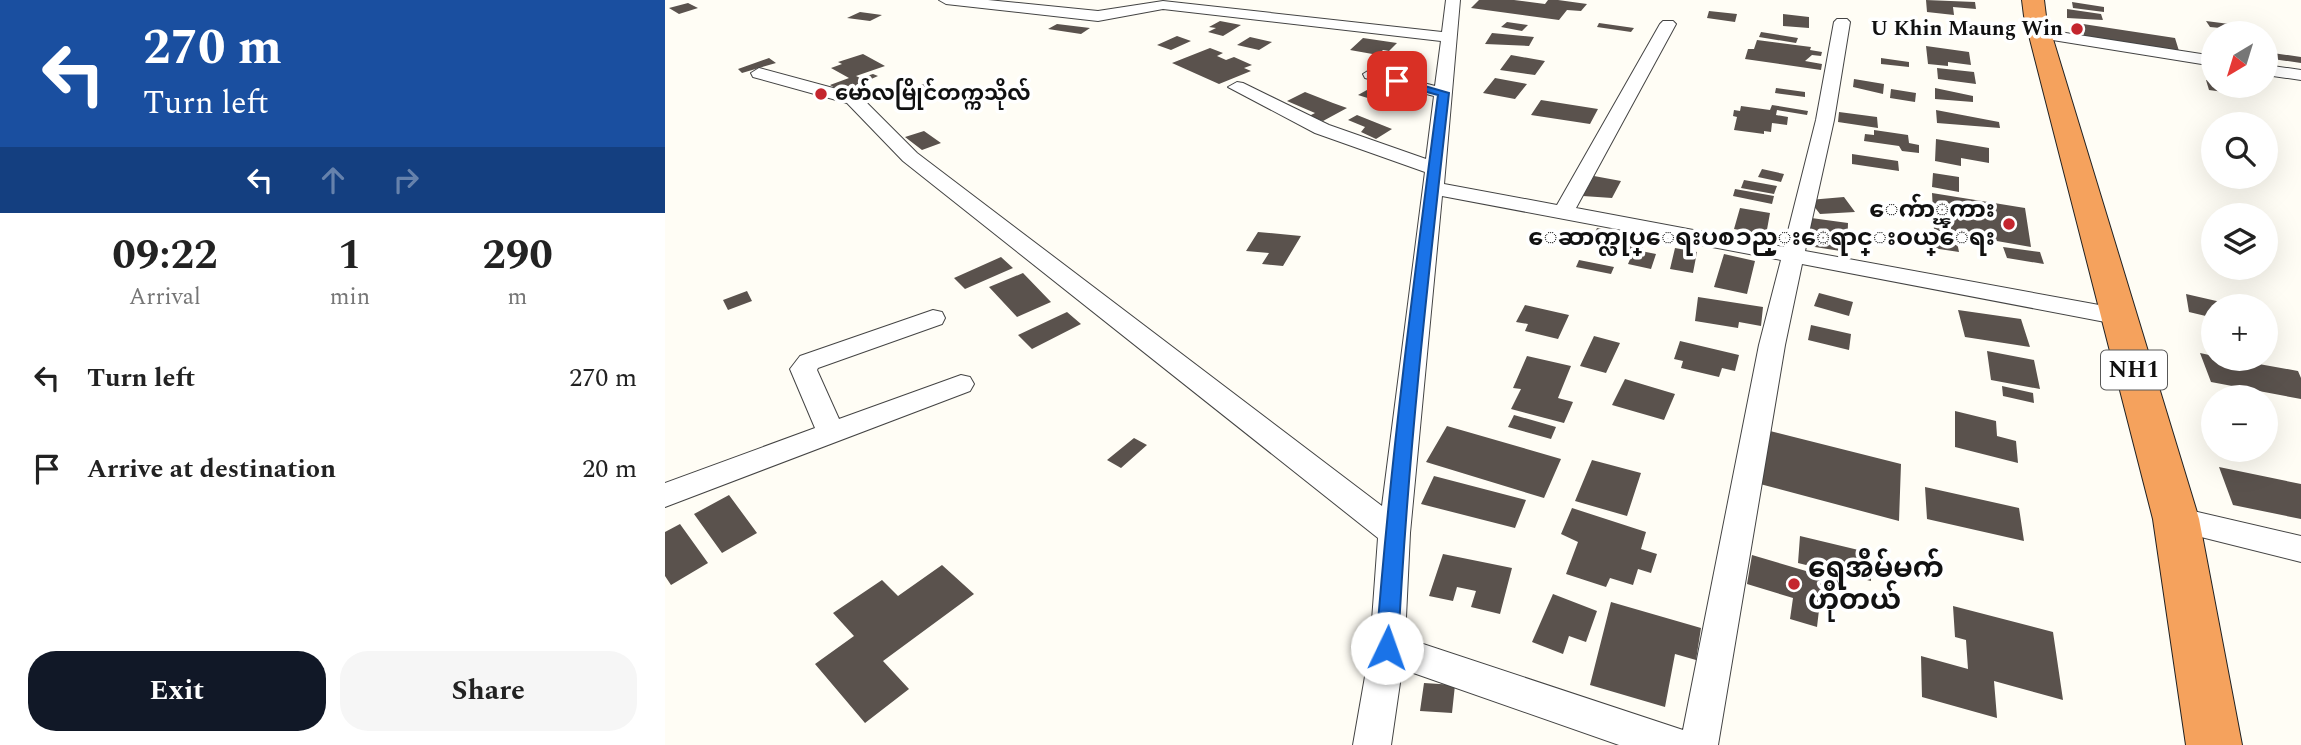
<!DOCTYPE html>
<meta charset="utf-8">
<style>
body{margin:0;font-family:Spectral,"Noto Sans Myanmar",serif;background:#f6f6f6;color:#222;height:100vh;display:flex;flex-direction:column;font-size:26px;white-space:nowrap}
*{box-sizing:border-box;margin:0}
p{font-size:23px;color:#767676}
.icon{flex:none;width:38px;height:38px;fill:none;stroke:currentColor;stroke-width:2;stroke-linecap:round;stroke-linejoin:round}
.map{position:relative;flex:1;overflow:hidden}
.side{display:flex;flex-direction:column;background:#fff;width:665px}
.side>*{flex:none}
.guide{background:#1a4fa0;color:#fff;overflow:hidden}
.needle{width:46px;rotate:218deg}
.fabs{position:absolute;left:1536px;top:21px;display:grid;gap:14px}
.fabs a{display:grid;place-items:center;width:77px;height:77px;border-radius:50%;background:#fff;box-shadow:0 7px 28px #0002;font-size:35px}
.pin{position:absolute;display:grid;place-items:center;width:60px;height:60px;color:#fff;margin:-30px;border-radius:14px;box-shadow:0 4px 10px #0006}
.me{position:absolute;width:77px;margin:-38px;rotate:3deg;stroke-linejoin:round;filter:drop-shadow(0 0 5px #0008)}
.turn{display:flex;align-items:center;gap:24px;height:147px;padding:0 28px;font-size:32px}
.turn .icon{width:91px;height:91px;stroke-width:2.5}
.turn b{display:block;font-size:49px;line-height:60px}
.lanes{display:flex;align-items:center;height:66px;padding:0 28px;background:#0003;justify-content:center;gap:35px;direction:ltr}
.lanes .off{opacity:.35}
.eta{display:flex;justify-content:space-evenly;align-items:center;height:119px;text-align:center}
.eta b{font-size:42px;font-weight:700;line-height:49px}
.primary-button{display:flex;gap:14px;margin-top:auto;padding:14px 28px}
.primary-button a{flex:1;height:80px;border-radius:28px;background:#111827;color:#fff;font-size:28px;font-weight:700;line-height:80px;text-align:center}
.primary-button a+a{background:#f6f6f6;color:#222}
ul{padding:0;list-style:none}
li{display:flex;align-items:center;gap:21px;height:91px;padding:0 28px}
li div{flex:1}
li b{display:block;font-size:26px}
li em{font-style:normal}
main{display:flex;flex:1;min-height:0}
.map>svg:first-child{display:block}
</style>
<main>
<section class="side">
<div class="guide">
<div class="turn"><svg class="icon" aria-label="left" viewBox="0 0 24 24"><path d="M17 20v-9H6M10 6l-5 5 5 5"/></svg><div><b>270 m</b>Turn left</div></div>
<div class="lanes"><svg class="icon" aria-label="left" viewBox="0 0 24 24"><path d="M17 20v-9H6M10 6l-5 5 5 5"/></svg><svg class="icon off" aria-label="ahead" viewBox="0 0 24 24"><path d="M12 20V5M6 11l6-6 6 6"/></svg><svg class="icon off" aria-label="right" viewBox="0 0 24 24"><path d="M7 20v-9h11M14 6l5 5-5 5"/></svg></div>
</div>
<div class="eta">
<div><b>09:22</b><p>Arrival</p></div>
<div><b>1</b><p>min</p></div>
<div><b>290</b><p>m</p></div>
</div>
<ul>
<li><svg class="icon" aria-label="left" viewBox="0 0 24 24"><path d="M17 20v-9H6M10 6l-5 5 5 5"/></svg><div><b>Turn left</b></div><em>270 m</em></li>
<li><svg class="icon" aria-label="arrive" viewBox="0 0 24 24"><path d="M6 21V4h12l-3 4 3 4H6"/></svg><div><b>Arrive at destination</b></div><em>20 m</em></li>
</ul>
<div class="primary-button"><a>Exit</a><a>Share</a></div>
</section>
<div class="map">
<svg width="1636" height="745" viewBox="0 0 1636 745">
<rect width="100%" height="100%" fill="#fffdf5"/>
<path fill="#5a524d" d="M814,0h35l31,4 3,-4h10l29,4 -6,7 -14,-1 -8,10 -88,-12z
M1261,0l49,2 1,7 -23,-2 1,8 -27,-3z
M1407,2l32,5v5l-31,-4z
M23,3l10,5 -19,6 -10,-6z
M1402,9l34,5 2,6 -36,-2z
M1044,11l28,3 -2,8 -28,-4z
M195,12l22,3 -12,6 -23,-3z
M1118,14l26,3v11l-26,-2z
M555,21l21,4 -18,11 -15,-4 8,-4 -7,-1z
M1541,21l31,4 4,5 -31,-3z
M842,22l21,3 -6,6 -21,-4z
M934,23l35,5 -3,4 -34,-5z
M392,24l33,4 -9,6 -33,-5z
M1418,24l92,14 4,13 -95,-14z
M1096,32l37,6 -2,5 -37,-6z
M827,33l42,4 -5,9 -44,-2z
M512,36l14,5 -20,9 -14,-5z
M585,37l22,5 -13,8 -22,-5z
M698,38l34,5 -8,8 -6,-1 -5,5 -28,-5z
M1092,40l54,7 -1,3 12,2 -1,4 -9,-1 -7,6 17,3 -1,6 -76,-11 3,-10h6z
M1261,46l43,6 2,13 -23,-3v4l-20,-2z
M545,48l13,5 -6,3 9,4 8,-3 18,8 -8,3 7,3 -32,13 -47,-21z
M1601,52l35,5v6l-35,-5z
M198,54l22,12 -29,10 4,2 13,-4 5,2 -36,16 -12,-7 19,-7 -18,-10 11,-4 -4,-2z
M727,55l31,5 -11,11 -11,-2 -7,7 -21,-4z
M846,55l34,6 -10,14 -35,-5z
M104,58l7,5 -34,10 -4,-4z
M1216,58l28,4v5l-28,-3z
M1272,68l37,4 2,12 -38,-5z
M830,78l32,6 -12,15 -32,-6z
M1189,79l30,5 -1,10 -30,-7z
M1541,80l8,2v4h13l4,7 -22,-3z
M248,83l5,3 6,-2 8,5 -26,9 -9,-6 10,-3 -5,-2z
M709,86l31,9 -15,10 -32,-10z
M1111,88l29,4v5l-30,-4z
M1270,88l38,8v6l-38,-3z
M1226,89l25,4 -1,9 -25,-4z
M640,92l28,11 14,5 -24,13 -14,-5 6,-3 -28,-12z
M876,100l57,9 -8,15 -59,-9z
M1107,105l36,6 -1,4 -30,-5 -1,5 12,2 -1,8 -15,-2 -1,9 -7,-1v3l-30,-4 3,-13 -4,-1 1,-6 6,1 1,-5 29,4z
M1271,110l63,12 1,6 -63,-5z
M1174,112l38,5 1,11 -40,-6z
M692,115l35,14 -16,10 -15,-7 4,-5 -17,-7z
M1209,130l34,5 1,8 10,2v8l-17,-2 -3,-5 -35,-5 1,-7 9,1z
M259,131l17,12 -19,7 -17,-13z
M1271,139l53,9v15l-28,-5v8l-26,-5z
M1187,154l46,7 1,10 -47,-7z
M1097,169l22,5 -3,8 -23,-5z
M1268,173l26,4v15l-27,-5z
M929,176l27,5 -9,17 -29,-2z
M1079,180l33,6 -3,8 -33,-6z
M1070,189l39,7 -2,8 -39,-8z
M1267,193l93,15 6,39 -97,-17z
M1179,197l11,15 -35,2 -11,-14z
M1075,208l30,5 -4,22 -32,-6z
M1139,217l44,6 -1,29 -45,-7z
M932,228l49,10 -5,13 15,3 -5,15 -23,-5 6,-14 -43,-8z
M593,232l43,4 -18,30 -21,-2 7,-11 -23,-2z
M1258,232l33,5 3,15 -33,-5z
M1338,247l37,5 4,12 -37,-6z
M1010,248l22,4 -4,21 -23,-4z
M1059,254l31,7 -8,33 -33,-7z
M336,257l12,11 -48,21 -11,-11z
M914,260l35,7 -3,7 -35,-7z
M358,273l28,29 -34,15 -28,-30z
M82,291l5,10 -24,9 -5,-10z
M1154,293l34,9 -4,14 -35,-10z
M1521,294l48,11v1h-20v12l-25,-6z
M1033,297l65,10 -2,19 -22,-4 -1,6 -43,-7z
M860,305l44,10 -11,24 -33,-8 3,-7 -12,-2z
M1293,310l63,9 9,28 -65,-10z
M402,312l14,12 -49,25 -14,-14z
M1146,325l40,9 -2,16 -41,-10z
M929,336l26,7 -14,30 -26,-7z
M1015,341l59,14 -4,16 -13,-3 -3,9 -38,-9 2,-7 -9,-2z
M1322,351l47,9 6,29 -49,-9z
M1535,353l14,3v3h17l67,12 3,7v21l-90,-17z
M862,356l44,10 -13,32 15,4 -9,21 -53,-14 10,-20 -8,-1z
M960,379l50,15 -11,26 -52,-15z
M1337,386l31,7 1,10 -31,-7z
M1290,411l41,10 1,15 19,5 2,22 -63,-16z
M849,415l42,12 -5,12 -43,-12z
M782,426l114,33 -17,39 -118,-36z
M1105,431l131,33 -2,57 -139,-37z
M469,438l13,7 -26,23 -14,-8z
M927,460l49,13 -14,43 -52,-15z
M1554,467l82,17v35l-68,-14z
M769,476l92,24 -11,28 -94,-24z
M1260,487l94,21 5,33 -97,-22z
M64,495l28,38 -35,20 -28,-39z
M907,508l74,24 -5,17 16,5 -6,19 -13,-4 -5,16 -23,-7 -4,9 -40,-13 12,-32 -17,-8z
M15,524l28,39 -37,22 -6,-9v-44z
M1135,536l71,17v28l-73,-18z
M778,554l69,14 -12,46 -29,-7 5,-16 -19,-4 -4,14 -24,-5z
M1087,555l71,21 -6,51 -27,-8 3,-21 -46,-14z
M277,565l32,29 -91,67 26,28 -44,34 -50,-59 39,-28 -21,-23 49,-33 16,16z
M888,594l44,17 -11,31 -17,-6 -6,18 -31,-12z
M946,602l90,26 -5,32 -21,-6 -10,53 -75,-22z
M1288,606l100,26 10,68 -69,-19 3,37 -75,-21 -1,-41 47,13 -2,-29 -11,-3z
M759,683l31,2 -3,28 -32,-2z"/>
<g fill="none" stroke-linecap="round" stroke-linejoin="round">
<defs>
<path id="street" d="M274,0h49l110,11 65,-10 279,31 4,-32h14l-16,184 113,21 103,-181 3,-3h10l3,3 -100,184 208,39 32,-127 18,-98 3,-3h10l3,3 -16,98 -29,131 316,58 9,2 3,6 -3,6 -9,2 -319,-61 -17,81 -67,400h-99l-217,-76 -11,76h-38l17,-97 8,-110 -475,-377 -56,-58 -94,-26 -2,-4 8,-5 100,27 58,58 465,353 43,-334 -110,-39 -87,-46 9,-5 6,1 86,42 97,34 8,-63 -69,-18 -2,-4 8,-5 64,17 6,-45 -278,-32 -65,12 -152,-17zM777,196l339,64 -22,85 -76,385 -278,-92 5,-105z
M1375,29l174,27v10l-180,-29 -2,-3z
M1601,65l35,5v10l-35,-5z
M268,310l9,2 3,6 -3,6 -124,44 -1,2 22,49 122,-44 9,2 4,7 -4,7 -305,116v-24l150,-55 -25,-59 10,-13z
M1511,507l125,29v26l-136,-34 -4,-9 4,-9z"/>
<path id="highway" d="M1357,0h22l2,16 153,503 43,226h-56l-33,-226 -129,-503z"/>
</defs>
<use href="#street" stroke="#444" stroke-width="2"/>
<use href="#highway" stroke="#222" stroke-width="2"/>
<use href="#street" fill="#fff" fill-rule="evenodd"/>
<use href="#highway" fill="#f5a25d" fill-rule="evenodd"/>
</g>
<path fill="#1a73e8" stroke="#114b97" stroke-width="2" d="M732,78l52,15c-21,185 -42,369 -51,555l-3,7 -8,2 -7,-2 -4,-7c14,-185 38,-369 62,-553l-45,-12v-4z"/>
<g fill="#c4262e" stroke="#fff" stroke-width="2.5">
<circle cx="1412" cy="29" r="7"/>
<circle cx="156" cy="94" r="7"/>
<circle cx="1344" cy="224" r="7"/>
<circle cx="1129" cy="584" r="7"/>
</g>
<g text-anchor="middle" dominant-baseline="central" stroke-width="7" stroke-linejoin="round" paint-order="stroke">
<g font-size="21" font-weight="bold" fill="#111" stroke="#fff" text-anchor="end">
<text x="1398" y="29">U Khin Maung Win</text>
<text x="170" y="94" text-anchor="start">မော်လမြိုင်တက္ကသိုလ်</text>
</g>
<rect fill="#fff" stroke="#585858" stroke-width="2" x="1436" y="350.5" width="66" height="39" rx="5"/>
<g font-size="23" font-weight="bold" fill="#111">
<text x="1469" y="370">NH1</text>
</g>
<g font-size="24" font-weight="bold" fill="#111" stroke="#fff" text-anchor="end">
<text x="1330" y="210">ေက်ာ္ၾကား<tspan x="1330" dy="28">ေဆာက္လုပ္ေရးပစၥည္းေရာင္းဝယ္ေရး</tspan></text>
</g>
<g font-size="28" font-weight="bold" fill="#111" stroke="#fff" text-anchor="start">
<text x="1143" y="568">ရွှေအိမ်မက်<tspan x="1143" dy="32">ဟိုတယ်</tspan></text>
</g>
</g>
</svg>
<div class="fabs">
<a><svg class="needle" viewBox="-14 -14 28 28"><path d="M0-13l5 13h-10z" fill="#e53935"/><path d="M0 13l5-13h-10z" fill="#767676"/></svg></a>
<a><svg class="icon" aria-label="search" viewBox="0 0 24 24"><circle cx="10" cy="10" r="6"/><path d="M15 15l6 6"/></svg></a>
<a><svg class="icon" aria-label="layers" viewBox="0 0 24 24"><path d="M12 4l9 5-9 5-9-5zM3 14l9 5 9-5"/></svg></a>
<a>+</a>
<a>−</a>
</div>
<div class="pin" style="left:732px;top:81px;background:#d93025"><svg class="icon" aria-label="arrive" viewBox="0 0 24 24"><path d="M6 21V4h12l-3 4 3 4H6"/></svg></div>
<svg class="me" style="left:722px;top:648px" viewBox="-20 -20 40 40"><circle r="19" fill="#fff"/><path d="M0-13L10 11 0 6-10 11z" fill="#1a73e8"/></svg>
</div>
</main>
